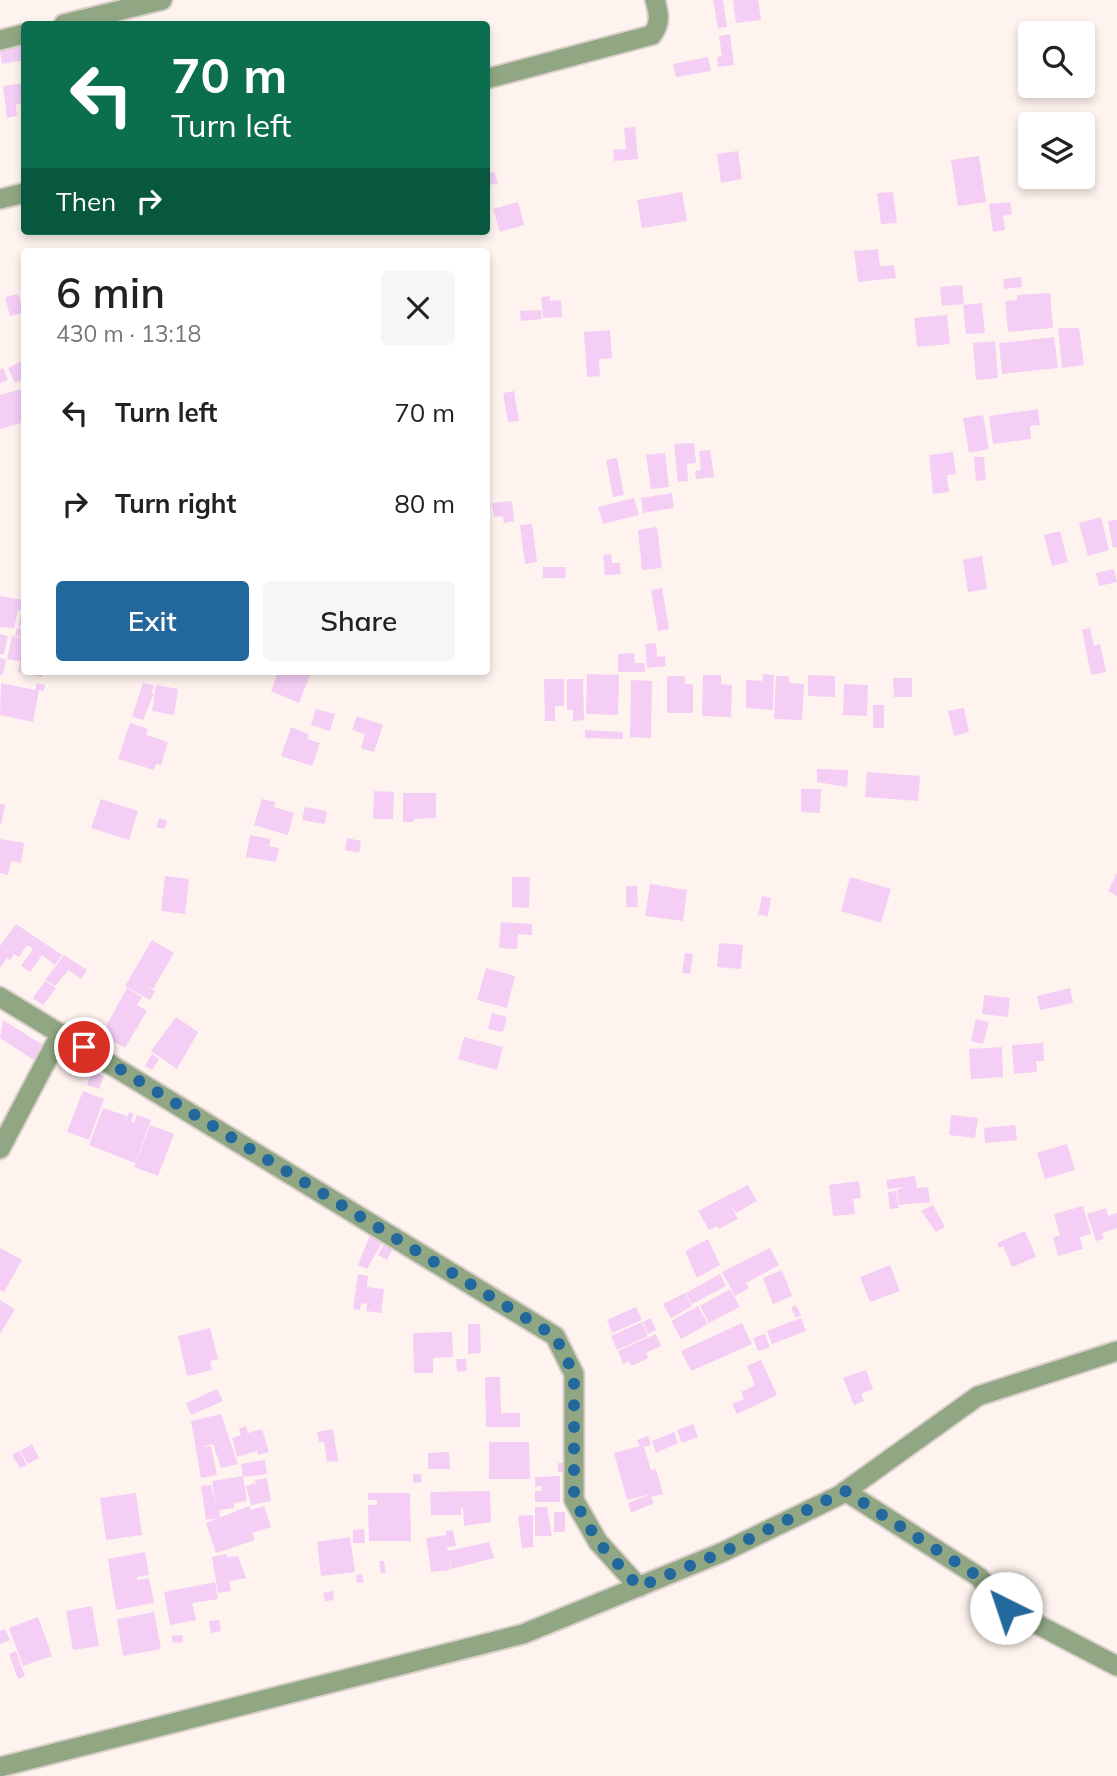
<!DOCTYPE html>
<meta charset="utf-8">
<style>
body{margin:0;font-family:Mulish,sans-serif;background:#f6f6f6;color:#222;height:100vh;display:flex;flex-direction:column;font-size:26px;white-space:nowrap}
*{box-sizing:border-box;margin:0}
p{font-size:23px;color:#767676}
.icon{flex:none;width:38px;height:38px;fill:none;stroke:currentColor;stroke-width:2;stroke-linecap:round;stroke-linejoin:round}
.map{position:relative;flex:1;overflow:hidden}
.side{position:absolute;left:21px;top:248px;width:469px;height:427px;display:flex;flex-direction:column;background:#fff;border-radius:7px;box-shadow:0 4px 10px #0003}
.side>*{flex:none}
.guide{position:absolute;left:21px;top:21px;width:469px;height:214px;border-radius:7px;box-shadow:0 4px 10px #0003;background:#0b6e4f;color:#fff;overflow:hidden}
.tools{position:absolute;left:1018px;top:21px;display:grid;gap:14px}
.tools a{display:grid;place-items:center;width:77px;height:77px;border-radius:7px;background:#fff;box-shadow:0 4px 10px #0003;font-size:35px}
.pin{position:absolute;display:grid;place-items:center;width:60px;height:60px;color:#fff;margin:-30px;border:4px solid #fff;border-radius:50%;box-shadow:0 2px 7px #0007}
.me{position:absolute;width:77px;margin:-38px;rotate:319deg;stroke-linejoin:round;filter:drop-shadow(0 0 5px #0008)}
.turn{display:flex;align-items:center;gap:24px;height:147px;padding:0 35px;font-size:32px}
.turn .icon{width:91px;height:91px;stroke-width:2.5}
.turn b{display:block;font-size:49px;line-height:60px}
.then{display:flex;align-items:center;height:66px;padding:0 35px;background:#0003;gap:14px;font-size:26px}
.round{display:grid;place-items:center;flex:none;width:74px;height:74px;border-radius:7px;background:#f6f6f6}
.overview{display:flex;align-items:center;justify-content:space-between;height:119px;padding:0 35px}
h1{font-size:42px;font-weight:600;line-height:52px}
.button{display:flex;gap:14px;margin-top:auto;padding:14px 35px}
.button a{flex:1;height:80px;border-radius:7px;background:#23689d;color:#fff;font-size:28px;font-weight:600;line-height:80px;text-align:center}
.button a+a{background:#f6f6f6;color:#222}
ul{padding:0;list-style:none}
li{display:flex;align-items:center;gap:21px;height:91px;padding:0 35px}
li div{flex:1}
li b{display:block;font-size:26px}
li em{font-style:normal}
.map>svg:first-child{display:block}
</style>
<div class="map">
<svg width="1117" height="1776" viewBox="0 0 1117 1776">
<rect width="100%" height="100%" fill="#fef3ee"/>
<path fill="#f4cef4" d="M713,0h10l4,27 -9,1z
M733,0h25l3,20 -25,3z
M730,34l4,31 -16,2 -1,-10 5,-1 -3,-20z
M22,46l2,14 -22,4 -2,-14z
M708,57l3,14 -35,6 -3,-13z
M24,83v20l-8,1 1,12 -10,2 -4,-32z
M635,127l3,32 -24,2 -1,-11 13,-1 -2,-21z
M738,151l4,28 -21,4 -4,-29z
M979,156l7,46 -28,4 -7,-46z
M494,172l4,11 -12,3v-12z
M682,192l5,29 -45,7 -5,-28z
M893,192l4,31 -16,1 -4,-31z
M518,202l6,23 -24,7 -7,-23z
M1010,202l2,12 -9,2 2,14 -12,2 -4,-28z
M878,249l2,17 14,-1 2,13 -38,4 -4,-31z
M1021,277l1,10 -18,2 -1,-10z
M962,285l2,19 -22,2 -2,-19z
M1050,293l3,35 -45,4 -3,-31 12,-1v-5z
M18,294l6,19 -14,3 -5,-19z
M550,296v5l11,-1 1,17 -19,1 -2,-21z
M982,303l3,30 -19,1 -3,-29z
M541,310l1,9 -21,2 -1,-10z
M947,315l3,29 -33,3 -3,-29z
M1058,328h21l5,37 -22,3z
M610,330l2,28 -13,1 1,17 -13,1 -3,-45z
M1054,337l4,31 -56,6 -3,-31z
M995,341l3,37 -22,2 -3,-37z
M22,361l2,18 -9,4 -7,-15z
M3,368l5,12 -8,3v-13z
M17,390h7v32l-24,7v-34z
M514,391l5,30 -11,1 -5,-29z
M1038,409l2,16 -10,1 1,13 -38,5 -4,-28z
M983,415l6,34 -20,4 -6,-35z
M694,443l2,20 -9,1 1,17 -10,1 -4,-38z
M710,450l4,27 -18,2 -1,-8 6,-1 -2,-19z
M953,452l3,22 -9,1 2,17 -16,2 -4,-39z
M665,453l4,34 -18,2 -5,-34z
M974,457h10l2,23 -10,1z
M617,458l7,37 -11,2 -7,-37z
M672,493l2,15 -31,5 -2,-15z
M634,498l5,17 -36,9 -5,-17z
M512,501l2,20 -10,2 -1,-7 -9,1 -2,-14z
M1101,517l8,33 -21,6 -9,-33z
M1117,520v27l-4,1 -5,-27z
M532,524l5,38 -12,2 -5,-39z
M657,527l5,41 -20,2 -4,-40z
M1060,531l8,31 -16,4 -8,-31z
M611,554l1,9h8l1,11 -16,1 -2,-20z
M982,556l5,33 -19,3 -5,-32z
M543,567h23l-1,11h-22z
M1114,569l3,13 -18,4 -3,-13z
M662,588l7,41 -11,2 -7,-41z
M0,596l24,4 -1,11 -5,-1 -4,18 -14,-1z
M21,615l3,1v11l-6,-1z
M17,628l7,1v9l-9,-2z
M1090,628l4,18 6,-2 6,28 -15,3 -9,-45z
M0,634l8,2 -4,18h-4z
M12,636l12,3v33h19l-1,5 -24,-5 2,-11 -13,-2z
M656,643l1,14 8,-1 1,10 -19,2 -2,-24z
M634,653l1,10h10v9h-27v-18z
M0,658l6,1 -3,16h-3z
M269,672l41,3 -11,28 -28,-12 6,-16z
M587,674l32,1 -1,40 -32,-1z
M763,674l11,1 -1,35 -27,-2v-28l16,1z
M703,675h18v9l11,1 -1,32 -29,-1z
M808,675l27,1v21l-27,-1z
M667,676h18v8h8v29h-26z
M776,676h13v7l15,1 -2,36 -28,-1z
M893,678h19v19h-18z
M544,679h20v27h-9v15h-10z
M567,679h16l1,41 -11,1v-11h-6z
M631,680l21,1 -1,57 -21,-1z
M1,683l34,7 2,-7 8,2 -1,6 -5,-1 -6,32 -33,-7z
M143,683l11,3 -3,8h3l-11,26 -11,-3z
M844,684l24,1 -1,31 -24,-1z
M156,685l22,4 -4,26 -22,-4z
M873,705h11v23h-11z
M964,708l5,24 -15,4 -6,-25z
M316,709l19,5 -5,17 -19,-6z
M357,716l26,9 -9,27 -13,-4 4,-14 -13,-4z
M130,723l18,6 -2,6 22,7 -7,23 -5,-1 -2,6 -36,-11z
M291,727l18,7 -2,5 13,4 -8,23 -31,-10z
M585,730l38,2v7l-38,-1z
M817,769l31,1 -1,17 -30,-5z
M867,772l53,4 -2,25 -53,-4z
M801,789h20l-1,24 -19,-1z
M374,791l20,1 -1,27h-20z
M403,793h33v25l-22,1v3h-11z
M101,799l37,12 -9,29 -38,-12z
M262,799l14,3 -2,5 20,6 -6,22 -34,-10z
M0,804l5,1 -4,20 -1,-1z
M305,807l22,4 -2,13 -23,-4z
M159,818l8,3 -3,8 -8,-2z
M250,835l21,4 -2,7 10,2 -3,14 -30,-5z
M347,838l14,3 -2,12 -14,-3z
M0,839l24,4 -3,20 -10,-2 -3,14 -8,-2z
M1117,873v23l-9,-5z
M165,876l24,3 -4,35 -24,-3z
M512,877h18l-1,31 -17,-1z
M850,877l41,12 -10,34 -40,-12z
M650,884l37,6 -4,31 -38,-5z
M626,886h11l1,21h-12z
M762,896l9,2 -3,18 -10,-1z
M501,922l31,2v11l-14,-1 -1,15 -18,-1z
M16,924l46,31 -7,10 -13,-10 -12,17 -9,-6 12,-17 -6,-4 -8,12 -5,-3 -4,6 -3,-2 -7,10v-22z
M152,940l22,13 -21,36 -10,-4 12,6 -5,9 -25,-14z
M719,943l24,2 -2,24 -24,-2z
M685,953l8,1 -3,20 -8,-1z
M64,955l23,15 -6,9 -12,-9 -14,16 -10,-6z
M486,968l29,8 -8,32 -30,-8z
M45,981l11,7 -13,17 -10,-7z
M127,988l15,9 -5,8 10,6 -22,37 -10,-6 -3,5 -13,-8z
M1070,988l3,15 -33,7 -3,-14z
M984,995l26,3 -2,19 -26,-3z
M492,1013l15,4 -4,15 -15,-3z
M176,1017l22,15 -21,37 -26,-18z
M976,1019l13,3 -6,22 -12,-3z
M3,1020l40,25 -9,15 -34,-22z
M464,1037l39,10 -6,23 -39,-11z
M1043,1043l1,18h-8l1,11 -23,2 -2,-29z
M1002,1047l1,30 -32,2 -2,-30z
M152,1054l7,5 -7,11 -7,-4z
M92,1071l12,5 -5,13 -12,-4z
M83,1091l21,8 -15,41 -22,-8z
M103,1108l24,8 -3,11 5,-15 5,2 -3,8 3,1 3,-8 14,5 -16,43 -46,-18z
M951,1115l27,3 -3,20 -26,-3z
M150,1125l24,9 -16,42 -24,-9z
M1015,1125l2,15 -32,3 -1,-15z
M1067,1144l8,26 -30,9 -8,-26z
M915,1176l2,12 11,-1 2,15 -31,3 -2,-15 7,-3 -16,2 -2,-9z
M859,1181l2,17 -8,1 2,15 -22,2 -4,-31z
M748,1185l9,16 -21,12 -7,-11 9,17 -19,10 -2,-3 -8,4 -11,-19z
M896,1191l3,17 -9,1 -2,-17z
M933,1205l12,22 -9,5 -15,-21z
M1083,1206l8,28 -11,3 3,12 -25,7 -5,-19 7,-1 -6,-22z
M1106,1208l2,8 9,-3v15l-15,5 2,6 -8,2 -9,-27z
M1025,1231l11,26 -24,10 -9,-21 -4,2 -2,-5z
M370,1235l13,6 -16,28 -9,-4z
M708,1239l12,26 -23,13 -12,-27z
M385,1242l9,4 -7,14 -9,-5z
M0,1248l22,12 -18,32 -4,-2z
M770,1248l9,17 -33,18 3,5 -14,8 -13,-24z
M890,1265l10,26 -30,11 -10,-25z
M782,1270l10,26 -19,8 -10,-26z
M358,1274l10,2 -1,11 17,2 -3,24 -15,-2 1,-7 -6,-1 -1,7 -7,-1z
M720,1274l6,12 -34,18 -6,-11z
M730,1289l10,18 -31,16 -9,-17z
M685,1293l7,13 -21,12 -8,-14z
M0,1300l15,9 -15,25z
M796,1305l5,10 -5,3 -5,-10z
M698,1306l10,18 -27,15 -10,-18z
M636,1307l6,13 -30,13 -5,-13z
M651,1318l5,12 -8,4 -5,-12z
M801,1318l5,13 -34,13 -5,-13z
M642,1322l6,14 -31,14 -6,-14z
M742,1323l10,21 -61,27 -10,-20z
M468,1324h12l1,29 -13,1z
M210,1328l8,31 -8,2 2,9 -25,6 -9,-40z
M452,1332l1,25 -20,1v15h-19l-1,-40z
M656,1334l5,12 -15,7 3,5 -18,8 -2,-5 -6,3 -5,-13 31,-14 1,3v-3z
M765,1334l5,13 -12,4 -5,-13z
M456,1359h10l1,12 -10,1z
M761,1360l16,35 -40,19 -5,-10 12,-5 -3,-7 14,-7 -8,-19z
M866,1370l7,19 -12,5 3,7 -10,4 -11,-27z
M485,1377h15l1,36h19v14h-34z
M217,1389l6,12 -32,14 -5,-12z
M221,1414l17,50 -17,4 -8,-24 -12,3 10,-1 6,29 -16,3 -10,-57z
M693,1424l5,13 -16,6 -5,-13z
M246,1426l2,7 14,-4 7,23 -11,3 -1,-4 -20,6 -5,-19 9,-3 -2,-6z
M333,1429l5,32 -11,1 -3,-20h-5l-2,-10z
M674,1432l4,11 -22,10 -4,-12z
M648,1436l3,9 -7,2 7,23 5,-1 7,25 -12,3 3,6 -23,10 -3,-10 23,-9 -24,6 -13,-47 26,-7 -3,-6z
M489,1442h40l1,37h-41z
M32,1444l7,14 -11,6 -8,-13z
M19,1451l8,14 -7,3 -8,-13z
M449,1452l1,17h-22v-16z
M265,1460l2,14 -24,3 -2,-13z
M558,1463h8v9h-8z
M413,1474h8l1,8 -9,1z
M243,1476l4,25 -13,2v5l-15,2 1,8 -14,2 -5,-34 10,-1 5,20 -4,-24z
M560,1476v26h-25v-11h6l1,-5 -7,1v-10z
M267,1478l4,23 -20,4 -5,-19 9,-3 3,12 -3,-15z
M490,1491l1,31 -27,4 -1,-19h-2v8h-30l-1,-23z
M136,1493l6,42 -36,5 -6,-42z
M368,1493h42l1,48h-42l-1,-36h9v-5h-9z
M249,1506l2,4 13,-4 7,21 -19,6 3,7 -39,13 -10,-30z
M535,1507h12l5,29h-17z
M554,1512h11v20h-11z
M533,1515v32l-11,1 -4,-32z
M364,1529l1,14h-12v-13z
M453,1530l3,16 -9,1 1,4 41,-9 5,16 -43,11 -2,-11 1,12 -19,2 -5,-34 20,-3v-4z
M350,1537l5,35 -34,4 -4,-34z
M145,1552l4,23 -12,2v3l12,-2 5,25 -38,7 -8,-51z
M227,1554v3l11,-1 8,22 -17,3 2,10 -13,2 -6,-36z
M379,1561h5l2,12h-5z
M362,1574l2,8 -7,1 -1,-8z
M215,1582l3,17 -26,4 4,17 -26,5 -6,-33z
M333,1591l1,9 -9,1 -2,-8z
M92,1606l7,40 -26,4 -7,-39z
M154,1612l7,37 -38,7 -6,-37z
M38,1617l14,39 -29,10 -14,-38z
M219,1620l2,11 -10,2 -2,-12z
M5,1629l5,11 -10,4v-13z
M182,1635l1,7 -10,1 -2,-7z
M16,1651l9,25 -7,3 -9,-25z"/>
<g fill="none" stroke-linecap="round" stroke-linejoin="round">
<defs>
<path id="minor" d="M64,24l98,-24
M0,40l24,-6
M486,79l166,-44c9,-12 7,-21 3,-35
M0,199l24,-6
M0,997l555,339 19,38v126l24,42 41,45
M0,1149l61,-116
M845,1491l134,86 27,31 111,58
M0,1767l523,-133 200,-82 117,-57 138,-99 139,-45"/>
</defs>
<use href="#minor" stroke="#dad0cb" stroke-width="23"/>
<use href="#minor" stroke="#91a783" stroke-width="19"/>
</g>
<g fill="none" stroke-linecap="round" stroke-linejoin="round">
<path stroke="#23689d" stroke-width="12" stroke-dasharray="0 21.6" d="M84,1047l471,289 19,38v126l24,42 41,45 84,-35 122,-61 134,86 27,31"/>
</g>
</svg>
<div class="tools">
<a><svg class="icon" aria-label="search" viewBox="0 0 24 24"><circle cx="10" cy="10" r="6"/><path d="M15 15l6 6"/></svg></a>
<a><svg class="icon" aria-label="layers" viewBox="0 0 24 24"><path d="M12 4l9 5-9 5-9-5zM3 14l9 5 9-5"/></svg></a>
</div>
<div class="pin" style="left:84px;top:1047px;background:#d93025"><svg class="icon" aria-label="arrive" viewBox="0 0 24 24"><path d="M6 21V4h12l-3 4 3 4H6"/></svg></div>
<svg class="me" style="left:1006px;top:1608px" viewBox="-20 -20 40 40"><circle r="19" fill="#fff"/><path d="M0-13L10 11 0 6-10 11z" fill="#23689d"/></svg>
<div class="guide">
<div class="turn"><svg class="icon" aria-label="left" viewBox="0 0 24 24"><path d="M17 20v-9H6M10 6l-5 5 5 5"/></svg><div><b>70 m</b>Turn left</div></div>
<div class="then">Then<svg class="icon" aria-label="right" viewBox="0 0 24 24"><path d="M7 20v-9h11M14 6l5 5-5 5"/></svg></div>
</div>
<section class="side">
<div class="overview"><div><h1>6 min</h1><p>430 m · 13:18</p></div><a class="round"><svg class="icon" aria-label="close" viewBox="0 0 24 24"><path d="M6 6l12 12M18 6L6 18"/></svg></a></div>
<ul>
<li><svg class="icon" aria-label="left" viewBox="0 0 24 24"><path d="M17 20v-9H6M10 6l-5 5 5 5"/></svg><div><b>Turn left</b></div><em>70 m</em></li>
<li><svg class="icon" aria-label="right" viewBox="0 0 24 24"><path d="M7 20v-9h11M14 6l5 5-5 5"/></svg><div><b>Turn right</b></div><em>80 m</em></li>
</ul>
<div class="button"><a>Exit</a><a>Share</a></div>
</section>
</div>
